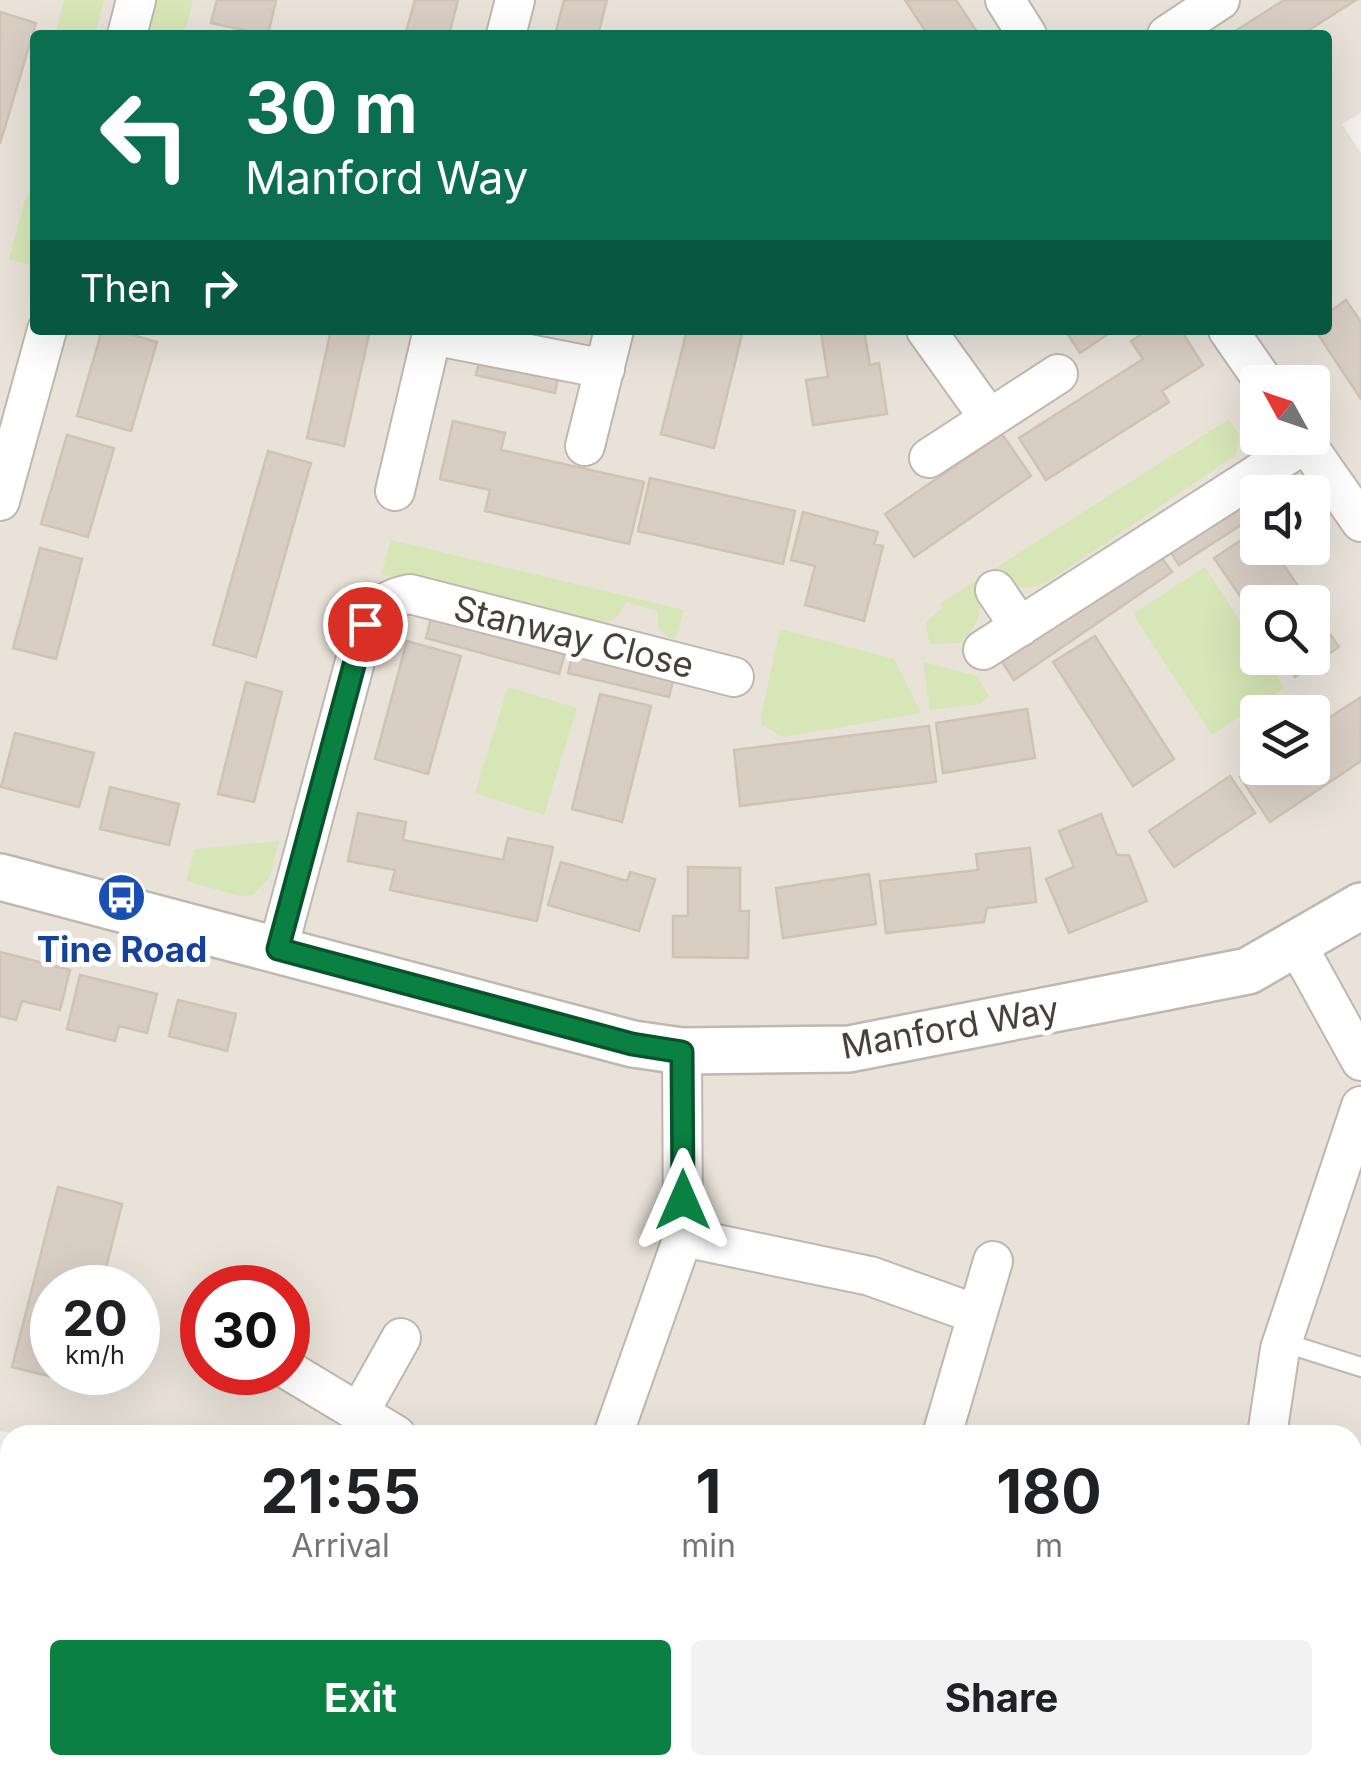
<!DOCTYPE html>
<style>
body{margin:0;font-family:Inter,sans-serif;background:#f2f2f2;color:#202124;height:100vh;display:flex;flex-direction:column;font-size:38px;white-space:nowrap}
*{box-sizing:border-box;margin:0}
p{font-size:32px;color:#757577}
.icon{flex:none;width:55px;height:55px;fill:none;stroke:currentColor;stroke-width:2;stroke-linecap:round;stroke-linejoin:round}
.map{position:relative;flex:1;overflow:hidden}
.drawer{position:absolute;left:0px;top:1425px;width:1362px;height:350px;display:flex;flex-direction:column;background:#fff;border-radius:30px 30px 0 0;box-shadow:0 10px 40px #0002}
.drawer>*{flex:none}
.banner{position:absolute;left:30px;top:30px;width:1302px;height:305px;border-radius:10px;box-shadow:0 10px 40px #0002;background:#0b6e4f;color:#fff;overflow:hidden}
.needle{width:65px;rotate:310deg}
.fabs{position:absolute;left:1240px;top:365px;display:grid;gap:20px}
.fabs a{display:grid;place-items:center;width:90px;height:90px;border-radius:10px;background:#fff;box-shadow:0 10px 40px #0002;font-size:50px}
.speed{position:absolute;left:30px;top:1265px;display:flex;gap:20px;font-size:50px;font-weight:700;text-align:center}
.speed>*{display:grid;place-content:center;width:130px;height:130px;border-radius:50%;background:#fff;box-shadow:0 10px 40px #0002;line-height:1}
.speed small{font-size:25px;font-weight:400}
.speed .limit{border:15px solid #d22;background:#fff;color:#111}
.pin{position:absolute;display:grid;place-items:center;width:85px;height:85px;color:#fff;margin:-42px;border:5px solid #fff;border-radius:50%;box-shadow:0 2px 10px #0007}
.me{position:absolute;width:110px;margin:-55px;rotate:0deg;stroke-linejoin:round;filter:drop-shadow(0 0 8px #0008)}
.turn{display:flex;align-items:center;gap:35px;height:210px;padding:0 50px;font-size:45px}
.turn .icon{width:130px;height:130px;stroke-width:2.5}
.turn b{display:block;font-size:70px;line-height:85px}
.then{display:flex;align-items:center;height:95px;padding:0 50px;background:#0003;gap:20px;font-size:38px}
.eta{display:flex;justify-content:space-evenly;align-items:center;height:170px;text-align:center}
.eta b{font-size:60px;font-weight:700;line-height:70px}
.action{display:flex;gap:20px;margin-top:auto;padding:20px 50px}
.action a{flex:1;height:115px;border-radius:10px;background:#0b8043;color:#fff;font-size:40px;font-weight:700;line-height:115px;text-align:center}
.action a+a{background:#f2f2f2;color:#202124}
.map>svg:first-child{display:block}
</style>
<div class="map">
<svg width="1361" height="1775" viewBox="0 0 1361 1775">
<rect width="100%" height="100%" fill="#f4f0eb"/>
<path fill="#e8e2d9" fill-rule="evenodd" d="M0,0h1361v113l-19,11 19,29v1622h-849l-13,-10h853v-330h-1326l-26,-4zM35,35h1293v295h-1293zM1258,382h54v56h-54zM1258,492h54v56h-54zM1258,602h54v56h-54zM1258,712h54v56h-54zM52,1288h86v84h-86zM202,1288h86v84h-86z"/>
<path fill="#d6e6b6" d="M64,0h40l-9,35h-40z
M150,0h43l-9,35h-43z
M26,196l9,2v52l-4,15 -22,-6z
M1229,419l10,16 -3,20 -189,127c-20,9 -32,8 -47,-10l-23,15c8,24 1,39 -17,56l-30,1 -5,-21 17,-15 -1,-5z
M391,540l293,70 -9,29 -6,-1 -11,-11v-16l-32,-9 -8,14 -16,9 -221,-50z
M1205,567l52,80 1,11h6l20,30 -72,47 -79,-121z
M780,629l114,30 27,54 -138,24 -22,-13v-7z
M923,662l54,14 12,20 -9,8 -50,6z
M508,687l69,21 -33,107 -69,-22z
M279,841l-9,36 -17,18 -13,1 -54,-15 9,-32z"/>
<path fill="#d9cec4" stroke="#d0c2b4" stroke-width="2.5" d="M217,0h59l-8,35 -57,-12z
M415,0h43l-9,35h-44z
M564,0h43l-9,35h-43z
M905,0h51l23,35h-51z
M1284,0h72l-55,35h-72z
M0,12l36,11 -36,121z
M1346,300l15,22v77l-46,-69h13v-17z
M102,330h14l41,12 -26,89 -54,-15z
M331,330h39l-26,116 -37,-8z
M687,330h56l-29,118 -53,-14z
M832,330h32l6,35 9,-2 8,51 -74,11 -7,-45 22,-3 -7,-45z
M1065,330h49l-34,23z
M1148,330h33l22,35 -41,26 7,11 -123,78 -27,-42 124,-79 -12,-18z
M482,350l78,19 -5,24 -79,-18z
M453,421l52,12 -4,17 143,32 -15,62 -144,-33 5,-21 -50,-11z
M1002,434l29,42 -117,81 -29,-43z
M67,435l47,13 -26,89 -47,-13z
M268,451l43,12 -55,194 -43,-12z
M650,478l145,33 -12,53 -145,-33z
M1265,481l7,11h-14v22l-79,51 -13,-20z
M803,512l75,20 -4,12 9,2 -19,75 -59,-16 10,-39 -24,-6z
M1258,529v19h14l37,54h-51v20l-44,-64z
M40,548l42,11 -26,100 -43,-11z
M1157,551l15,21 -158,108 -14,-21z
M1312,608l27,39 -44,30 -13,-19h30z
M432,614l134,35 -7,25 -133,-36z
M1095,636l79,123 -41,27 -80,-124z
M407,641l54,15 -33,118 -53,-15z
M574,649l101,24 -6,24 -101,-24z
M246,682l36,10 -28,110 -36,-8z
M600,694l51,12 -29,116 -50,-13z
M1361,697v64l-91,61 -30,-45 18,-12 54,3v-39z
M1027,709l8,49 -92,15 -7,-50z
M929,726l7,56 -196,24 -6,-56z
M15,733l79,20 -15,54 -78,-20z
M1230,776l25,37 -81,54 -25,-36z
M110,787l69,17 -10,41 -69,-16z
M358,813l48,9 -3,18 100,20 5,-22 45,9 -16,74 -147,-31 5,-20 -47,-9z
M1101,814l16,41h12l18,46 -78,32 -23,-54 28,-12 -15,-36z
M1030,848l6,54 -49,6 -3,14 -98,11 -6,-52 98,-11 -2,-16z
M561,862l66,19 3,-9 25,7 -16,52 -91,-26z
M688,867l52,1v43h9l-1,47 -75,-1v-41h15z
M869,874l7,50 -93,14 -7,-50z
M0,952l70,18 -10,40 -38,-9 -6,19 -16,-4z
M80,975l77,19 -10,39 -28,-7 -4,15 -48,-12z
M178,1000l58,14 -9,37 -58,-15z
M58,1187l64,17 -21,84h-49v84h27l-2,11 -65,-16z"/>
<g fill="none" stroke-linecap="round" stroke-linejoin="round">
<defs>
<path id="service" d="M1282,1342l79,25"/>
<path id="minor" d="M1005,0l22,35
M127,35l9,-35
M506,35l9,-35
M1167,35l53,-35
M926,330l63,88
M1228,330l36,52
M432,335l173,34
M1302,438l59,84
M585,446l29,-116
M929,458l129,-84
M395,491l38,-161
M0,501l47,-171
M995,590l25,37
M983,650l323,-207
M1297,945l64,116
M278,949l87,-325c14,-18 23,-26 45,-30l324,83
M683,1237l187,39 106,38
M288,1370l108,65
M359,1413l42,-75
M613,1435l70,-198 -1,-186
M942,1435l51,-174
M1267,1435l13,-86 81,-243"/>
<path id="tertiary" d="M0,877l633,167 49,7 167,-2 399,-78 113,-65"/>
</defs>
<use href="#service" stroke="#c0b7ae" stroke-width="22"/>
<use href="#minor" stroke="#c0b7ae" stroke-width="42"/>
<use href="#tertiary" stroke="#c0b7ae" stroke-width="50"/>
<use href="#service" stroke="#fff" stroke-width="18"/>
<use href="#minor" stroke="#fff" stroke-width="38"/>
<use href="#tertiary" stroke="#fff" stroke-width="45"/>
<path stroke="#999" stroke-width="8" stroke-dasharray="12 12" stroke-linecap="butt" d="M0,1541l10,5
M0,1564l10,4
M344,1765l13,10
M382,1765l13,10"/>
</g>
<g fill="none" stroke-linecap="round" stroke-linejoin="round">
<defs>
<path id="route" d="M365,624l-87,325 354,95 50,8 1,148"/>
</defs>
<use href="#route" stroke="#07532c" stroke-width="25"/>
<use href="#route" stroke="#0b8043" stroke-width="18"/>
</g>
<defs>
<symbol id="bus-disc" viewBox="-11 -11 22 22"><circle r="9.5" fill="#1a4fb4" stroke="#fff"/><path d="M-5-6H5V4H4V6H2V4H-2V6H-4V4H-5ZM-3.5-4V0h7V-4ZM-3.5 1.2v1.5H-2V1.2ZM2 1.2v1.5H3.5V1.2Z" fill="#fff"/></symbol>
</defs>
<g fill-rule="evenodd">
<use href="#bus-disc" x="94" y="870" width="55" height="55"/>
</g>
<g text-anchor="middle" dominant-baseline="central" stroke-width="10" stroke-linejoin="round" paint-order="stroke">
<g font-size="35" fill="#484039" stroke="#fff">
<text transform="translate(574 636) rotate(14)">Stanway Close</text>
<text transform="translate(950 1027) rotate(-10)">Manford Way</text>
</g>
<g font-size="35" font-weight="bold" fill="#164399" stroke="#fff">
<text x="122" y="949">Tine Road</text>
</g>
</g>
</svg>
<div class="fabs">
<a><svg class="needle" viewBox="-14 -14 28 28"><path d="M0-13l5 13h-10z" fill="#e53935"/><path d="M0 13l5-13h-10z" fill="#757577"/></svg></a>
<a><svg class="icon" aria-label="sound" viewBox="0 0 24 24"><path d="M4 9h4l5-4v14l-5-4H4zM17 9q2 3 0 6"/></svg></a>
<a><svg class="icon" aria-label="search" viewBox="0 0 24 24"><circle cx="10" cy="10" r="6"/><path d="M15 15l6 6"/></svg></a>
<a><svg class="icon" aria-label="layers" viewBox="0 0 24 24"><path d="M12 4l9 5-9 5-9-5zM3 14l9 5 9-5"/></svg></a>
</div>
<div class="speed"><div>20<small>km/h</small></div><div class="limit">30</div></div>
<div class="pin" style="left:365px;top:624px;background:#d93025"><svg class="icon" aria-label="arrive" viewBox="0 0 24 24"><path d="M6 21V4h12l-3 4 3 4H6"/></svg></div>
<svg class="me" style="left:683px;top:1200px" viewBox="-20 -20 40 40"><path d="M0-17L14 15 0 8-14 15z" fill="#0b8043" stroke="#fff" stroke-width="4"/></svg>
<div class="banner">
<div class="turn"><svg class="icon" aria-label="left" viewBox="0 0 24 24"><path d="M17 20v-9H6M10 6l-5 5 5 5"/></svg><div><b>30 m</b>Manford Way</div></div>
<div class="then">Then<svg class="icon" aria-label="right" viewBox="0 0 24 24"><path d="M7 20v-9h11M14 6l5 5-5 5"/></svg></div>
</div>
<section class="drawer">
<div class="eta">
<div><b>21:55</b><p>Arrival</p></div>
<div><b>1</b><p>min</p></div>
<div><b>180</b><p>m</p></div>
</div>
<div class="action"><a>Exit</a><a>Share</a></div>
</section>
</div>
